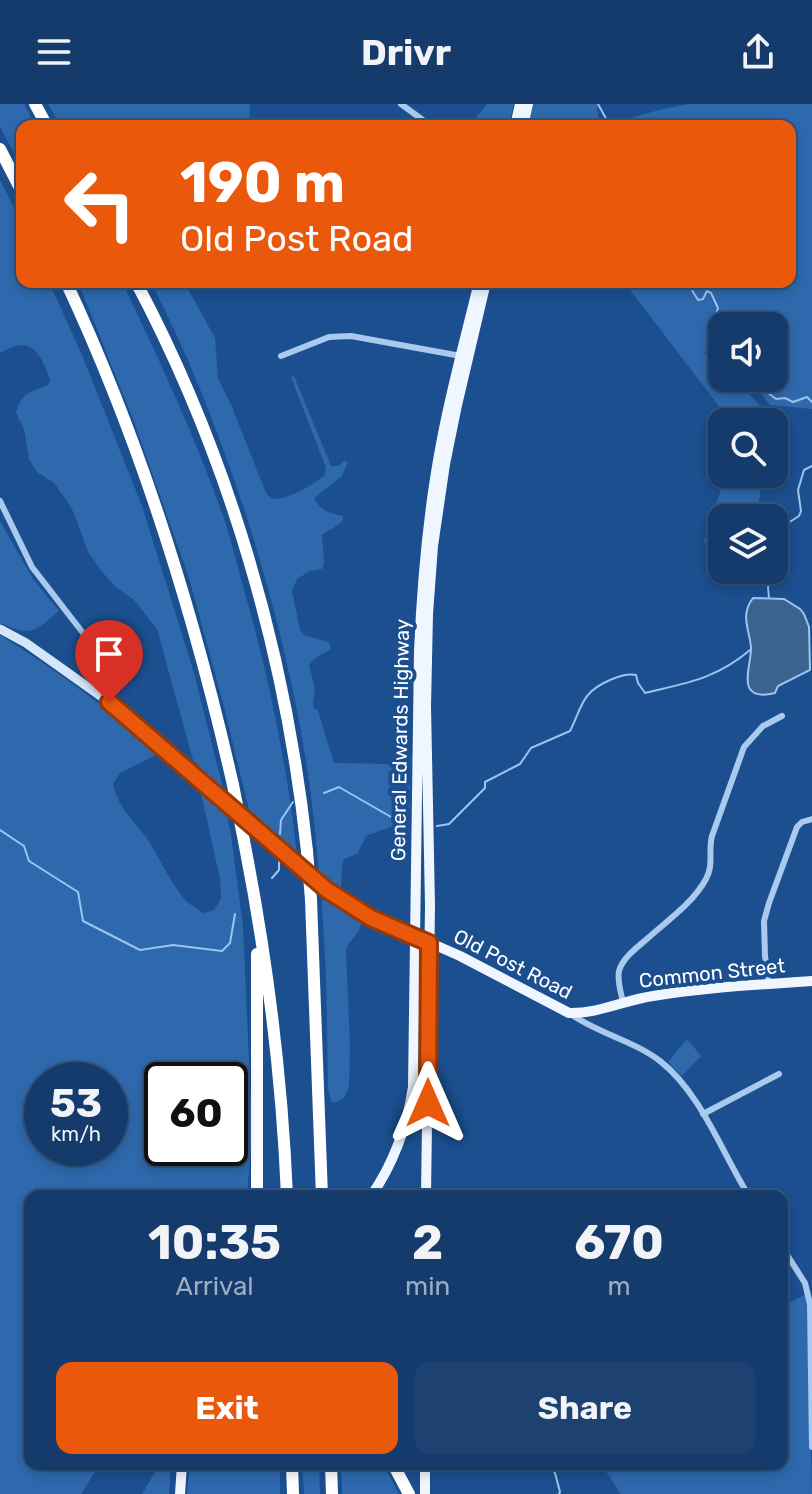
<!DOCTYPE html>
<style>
body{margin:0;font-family:Rubik,sans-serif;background:#1d4271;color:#f1f3f6;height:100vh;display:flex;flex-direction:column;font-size:30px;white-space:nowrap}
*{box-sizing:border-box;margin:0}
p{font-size:26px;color:#9dadc1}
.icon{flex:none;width:44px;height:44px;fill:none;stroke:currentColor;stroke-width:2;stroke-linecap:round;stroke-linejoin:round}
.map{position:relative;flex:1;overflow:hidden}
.sheet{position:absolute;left:24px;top:1086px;width:764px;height:280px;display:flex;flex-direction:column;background:#143b6b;border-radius:16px;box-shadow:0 4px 12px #0003,0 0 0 2px #33557e}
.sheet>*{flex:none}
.guide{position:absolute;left:16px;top:16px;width:780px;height:168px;border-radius:16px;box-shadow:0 4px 12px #0003,0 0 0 2px #33557e;background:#ea580c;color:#fff;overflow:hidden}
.buttons{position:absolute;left:708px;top:208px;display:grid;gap:16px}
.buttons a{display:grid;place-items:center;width:80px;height:80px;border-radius:16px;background:#143b6b;box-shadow:0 4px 12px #0003,0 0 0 2px #33557e;font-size:40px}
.speed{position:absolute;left:24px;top:958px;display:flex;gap:16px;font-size:40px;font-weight:700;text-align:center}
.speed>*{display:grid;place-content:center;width:104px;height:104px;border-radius:50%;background:#143b6b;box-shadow:0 4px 12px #0003,0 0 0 2px #33557e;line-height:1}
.speed small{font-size:20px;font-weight:400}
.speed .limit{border:4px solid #111;border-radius:12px;background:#fff;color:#111}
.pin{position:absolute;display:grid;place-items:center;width:68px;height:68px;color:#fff;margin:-82px -34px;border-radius:50% 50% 50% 0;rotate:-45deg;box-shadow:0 0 8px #0007}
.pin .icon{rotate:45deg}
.me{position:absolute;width:88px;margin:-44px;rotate:0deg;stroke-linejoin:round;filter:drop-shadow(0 0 6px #0008)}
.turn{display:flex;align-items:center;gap:28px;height:168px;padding:0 32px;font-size:36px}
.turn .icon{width:104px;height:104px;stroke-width:2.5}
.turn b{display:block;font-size:56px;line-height:68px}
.eta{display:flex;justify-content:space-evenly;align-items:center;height:136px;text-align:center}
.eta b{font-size:48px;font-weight:700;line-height:56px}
.action{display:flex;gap:16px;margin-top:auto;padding:16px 32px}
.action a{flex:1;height:92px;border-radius:16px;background:#ea580c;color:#fff;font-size:32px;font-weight:700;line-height:92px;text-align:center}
.action a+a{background:#1d4271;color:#f1f3f6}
header{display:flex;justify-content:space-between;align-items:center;height:104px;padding:0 32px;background:#143b6b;font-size:36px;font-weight:700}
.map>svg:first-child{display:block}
</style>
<header><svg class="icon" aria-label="menu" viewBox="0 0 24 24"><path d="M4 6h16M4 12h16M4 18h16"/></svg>Drivr<svg class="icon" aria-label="share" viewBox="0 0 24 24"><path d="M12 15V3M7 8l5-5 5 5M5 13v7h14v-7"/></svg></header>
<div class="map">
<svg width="812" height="1390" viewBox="0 0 812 1390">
<rect width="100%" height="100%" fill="#1b4f8f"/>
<path fill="#2e69ad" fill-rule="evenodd" d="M0,0h24l12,22h-14v42l-22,-41z
M48,0h202l-1,22h-188z
M487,0h27l-6,22h-39z
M531,0h66l2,22h-73z
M690,0h122v305l-42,-4 -22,-27h26v-52h-52v34l-21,-10 21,17v11h11l40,41 -1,3h-41l-107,-140h166v-156h-187l63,-18z
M0,76l22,43v59h27l33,73 60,151 52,167 30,119 -31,-32 -36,-131 -23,-29 -17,-12 -15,-16 -14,-20 -14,-39 -7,-12 -13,-18 -17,-11 -8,-13 -5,-30 -8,-16c5,-20 14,-21 32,-28l2,-6c-5,-12 -12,-36 -30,-34 -6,1 -14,5 -20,8z
M78,178h44c36,75 71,150 99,228 9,25 15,51 22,76 25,87 44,177 54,268l-47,-40 -27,-111 -34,-125 -56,-159z
M151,178h33l31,56 3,40 14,29 34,86c2,2 3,4 5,5 12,5 45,-15 54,-23l1,-7 -35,-91 3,-1 37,90h7l6,-5 4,1 -6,14 -28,22c9,15 14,14 29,18v4c-5,7 -14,9 -21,15l2,28 -2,6 -12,2 -13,8 -5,12 8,39 6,6 23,6 2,7 -17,10 -5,6 6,23 -2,16 1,4 4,3 16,52 57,1 20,-10 -2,80 -16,-8 -27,10 -9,18 -13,5c-4,11 -1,21 -4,32l-21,-15c-8,-120 -34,-237 -70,-352 -27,-83 -58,-164 -98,-242z
M726,370h37v2l-7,42h-34v41l-18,-17z
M0,417l33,58 26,32c-24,21 -28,26 -59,12z
M0,531c58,36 108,74 160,118l-40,20 -7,11c5,25 24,39 37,59 10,16 18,34 29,49 6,10 15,15 24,21l11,-3 7,-11 -1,-20 -20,-90 27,25 4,21 12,91 9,204 -5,66h-217v268h70l-19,30h-81zM42,976h68v68h-68zM162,976h68v68h-68z
M327,794l34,24c0,12 -12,17 -15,28l4,96 -1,41 -5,11 -7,4h-6l-3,-14 -2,-113 -4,-67v-8z
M687,935l14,17 -19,20 -14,-14z
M808,1189l4,201h-191l-20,-30h181v-157z
M160,1360h11l-2,30h-27z
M191,1360h89v30h-93l1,-13z
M302,1360h17l1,30h-16z
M341,1360h42l16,30h-57z"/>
<path fill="#3c6290" stroke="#9cc4f0" stroke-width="2" d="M753,494l31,1 16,10 4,5 5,13 1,43 -32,16 -3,7c-42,10 -23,-27 -24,-46 -2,-19 -11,-32 2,-49z"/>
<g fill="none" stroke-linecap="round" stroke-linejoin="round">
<path stroke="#9cc4f0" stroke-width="2" d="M598,0l12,22
M690,178l3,10 5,8 5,-1 4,-8 4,2 7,15 -7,19 11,24
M757,274l1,7 18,14 9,-1 8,4 14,-5 5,5
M774,424h6l19,-12 2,-5 -3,-21 6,-20 8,-4
M769,494l-1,-11 6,-17
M324,689l15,-6 66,38
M437,722l12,-2 36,-36v-6l35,-18 11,-16 39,-17c6,-11 10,-27 18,-36 9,-11 35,-23 48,-20l2,8 7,10c41,-10 71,-14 105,-43
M0,726l24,16 5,15 49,31 5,29 57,29 33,-5 49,6 8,-8 5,-29
M280,730l1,-14 12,-18
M272,774l7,-8v-12
M548,1360l7,9 5,19 -1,2"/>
<path stroke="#a9c9ee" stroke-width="6" d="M401,0l30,22
M281,252l48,-19 22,-1 110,20
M0,397l32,66 68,88 14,20 2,10 -10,14
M769,880l-4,-28 -1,-35 5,-18 28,-76 5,-5 10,-3
M623,898c-2,-9 -6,-21 -4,-31 4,-14 19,-24 29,-33 20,-18 45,-35 58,-59 8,-14 2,-28 6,-43l32,-89 19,-21 19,-10
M572,911c28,19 62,26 88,46 41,32 62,92 89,135
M703,1010l76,-40
M782,1143l23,36 5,21 2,143"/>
<path stroke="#d6e6fa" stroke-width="9" d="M0,525l26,14 83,59 228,195 38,23 40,17"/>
<path stroke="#f0f6ff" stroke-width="10" d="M515,22l5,-22
M523,22l5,-22
M426,837l34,15 109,57c28,1 56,-13 84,-17 52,-9 106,-11 159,-15
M371,1092c23,-33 36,-70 42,-109l6,-436c3,-69 9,-139 22,-207 10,-55 25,-108 38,-162
M426,1092l4,-291 -4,-199 2,-92 5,-68 12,-82 12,-59 29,-123
M425,1360v30
M180,1390l2,-30"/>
<path stroke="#fff" stroke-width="12" d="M35,0l12,22
M0,45l22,43
M66,178c75,160 128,331 167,503
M136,178c93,175 150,372 171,569
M244,737c23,117 38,236 43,355
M311,796l11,296
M257,850v242
M292,1360l1,30
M331,1360l1,30
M393,1360l16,30"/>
<path stroke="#fff" stroke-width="12" d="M233,681l11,56
M307,747l4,49"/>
</g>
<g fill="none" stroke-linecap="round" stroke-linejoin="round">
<defs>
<path id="route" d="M109,598l218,188 44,28 58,25 -1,160"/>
</defs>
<use href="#route" stroke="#983908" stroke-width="20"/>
<use href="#route" stroke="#ea580c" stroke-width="14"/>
</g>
<g text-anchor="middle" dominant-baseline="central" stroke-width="8" stroke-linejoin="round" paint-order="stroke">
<g font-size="20" fill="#fff" stroke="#1b4f8f">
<text transform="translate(400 636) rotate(-89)">General Edwards Highway</text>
<text transform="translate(513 860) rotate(27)">Old Post Road</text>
<text transform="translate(712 869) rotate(-6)">Common Street</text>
</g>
</g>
</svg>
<div class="buttons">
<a><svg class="icon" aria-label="sound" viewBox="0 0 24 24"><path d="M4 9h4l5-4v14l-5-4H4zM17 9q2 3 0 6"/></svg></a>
<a><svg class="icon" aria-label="search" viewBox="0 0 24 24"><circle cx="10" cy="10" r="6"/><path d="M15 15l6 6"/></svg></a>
<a><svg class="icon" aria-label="layers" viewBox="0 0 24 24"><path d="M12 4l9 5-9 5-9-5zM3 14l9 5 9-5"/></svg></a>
</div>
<div class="speed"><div>53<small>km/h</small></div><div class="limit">60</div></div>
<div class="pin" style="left:109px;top:598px;background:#d93025"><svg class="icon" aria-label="arrive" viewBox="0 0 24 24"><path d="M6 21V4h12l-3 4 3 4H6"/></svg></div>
<svg class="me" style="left:428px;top:999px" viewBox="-20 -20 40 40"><path d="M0-17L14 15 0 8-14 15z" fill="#ea580c" stroke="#fff" stroke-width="4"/></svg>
<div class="guide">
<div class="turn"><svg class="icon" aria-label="left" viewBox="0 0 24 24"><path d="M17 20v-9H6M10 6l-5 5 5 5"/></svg><div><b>190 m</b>Old Post Road</div></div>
</div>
<section class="sheet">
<div class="eta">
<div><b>10:35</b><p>Arrival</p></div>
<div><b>2</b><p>min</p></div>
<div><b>670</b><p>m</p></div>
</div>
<div class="action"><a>Exit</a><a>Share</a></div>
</section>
</div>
